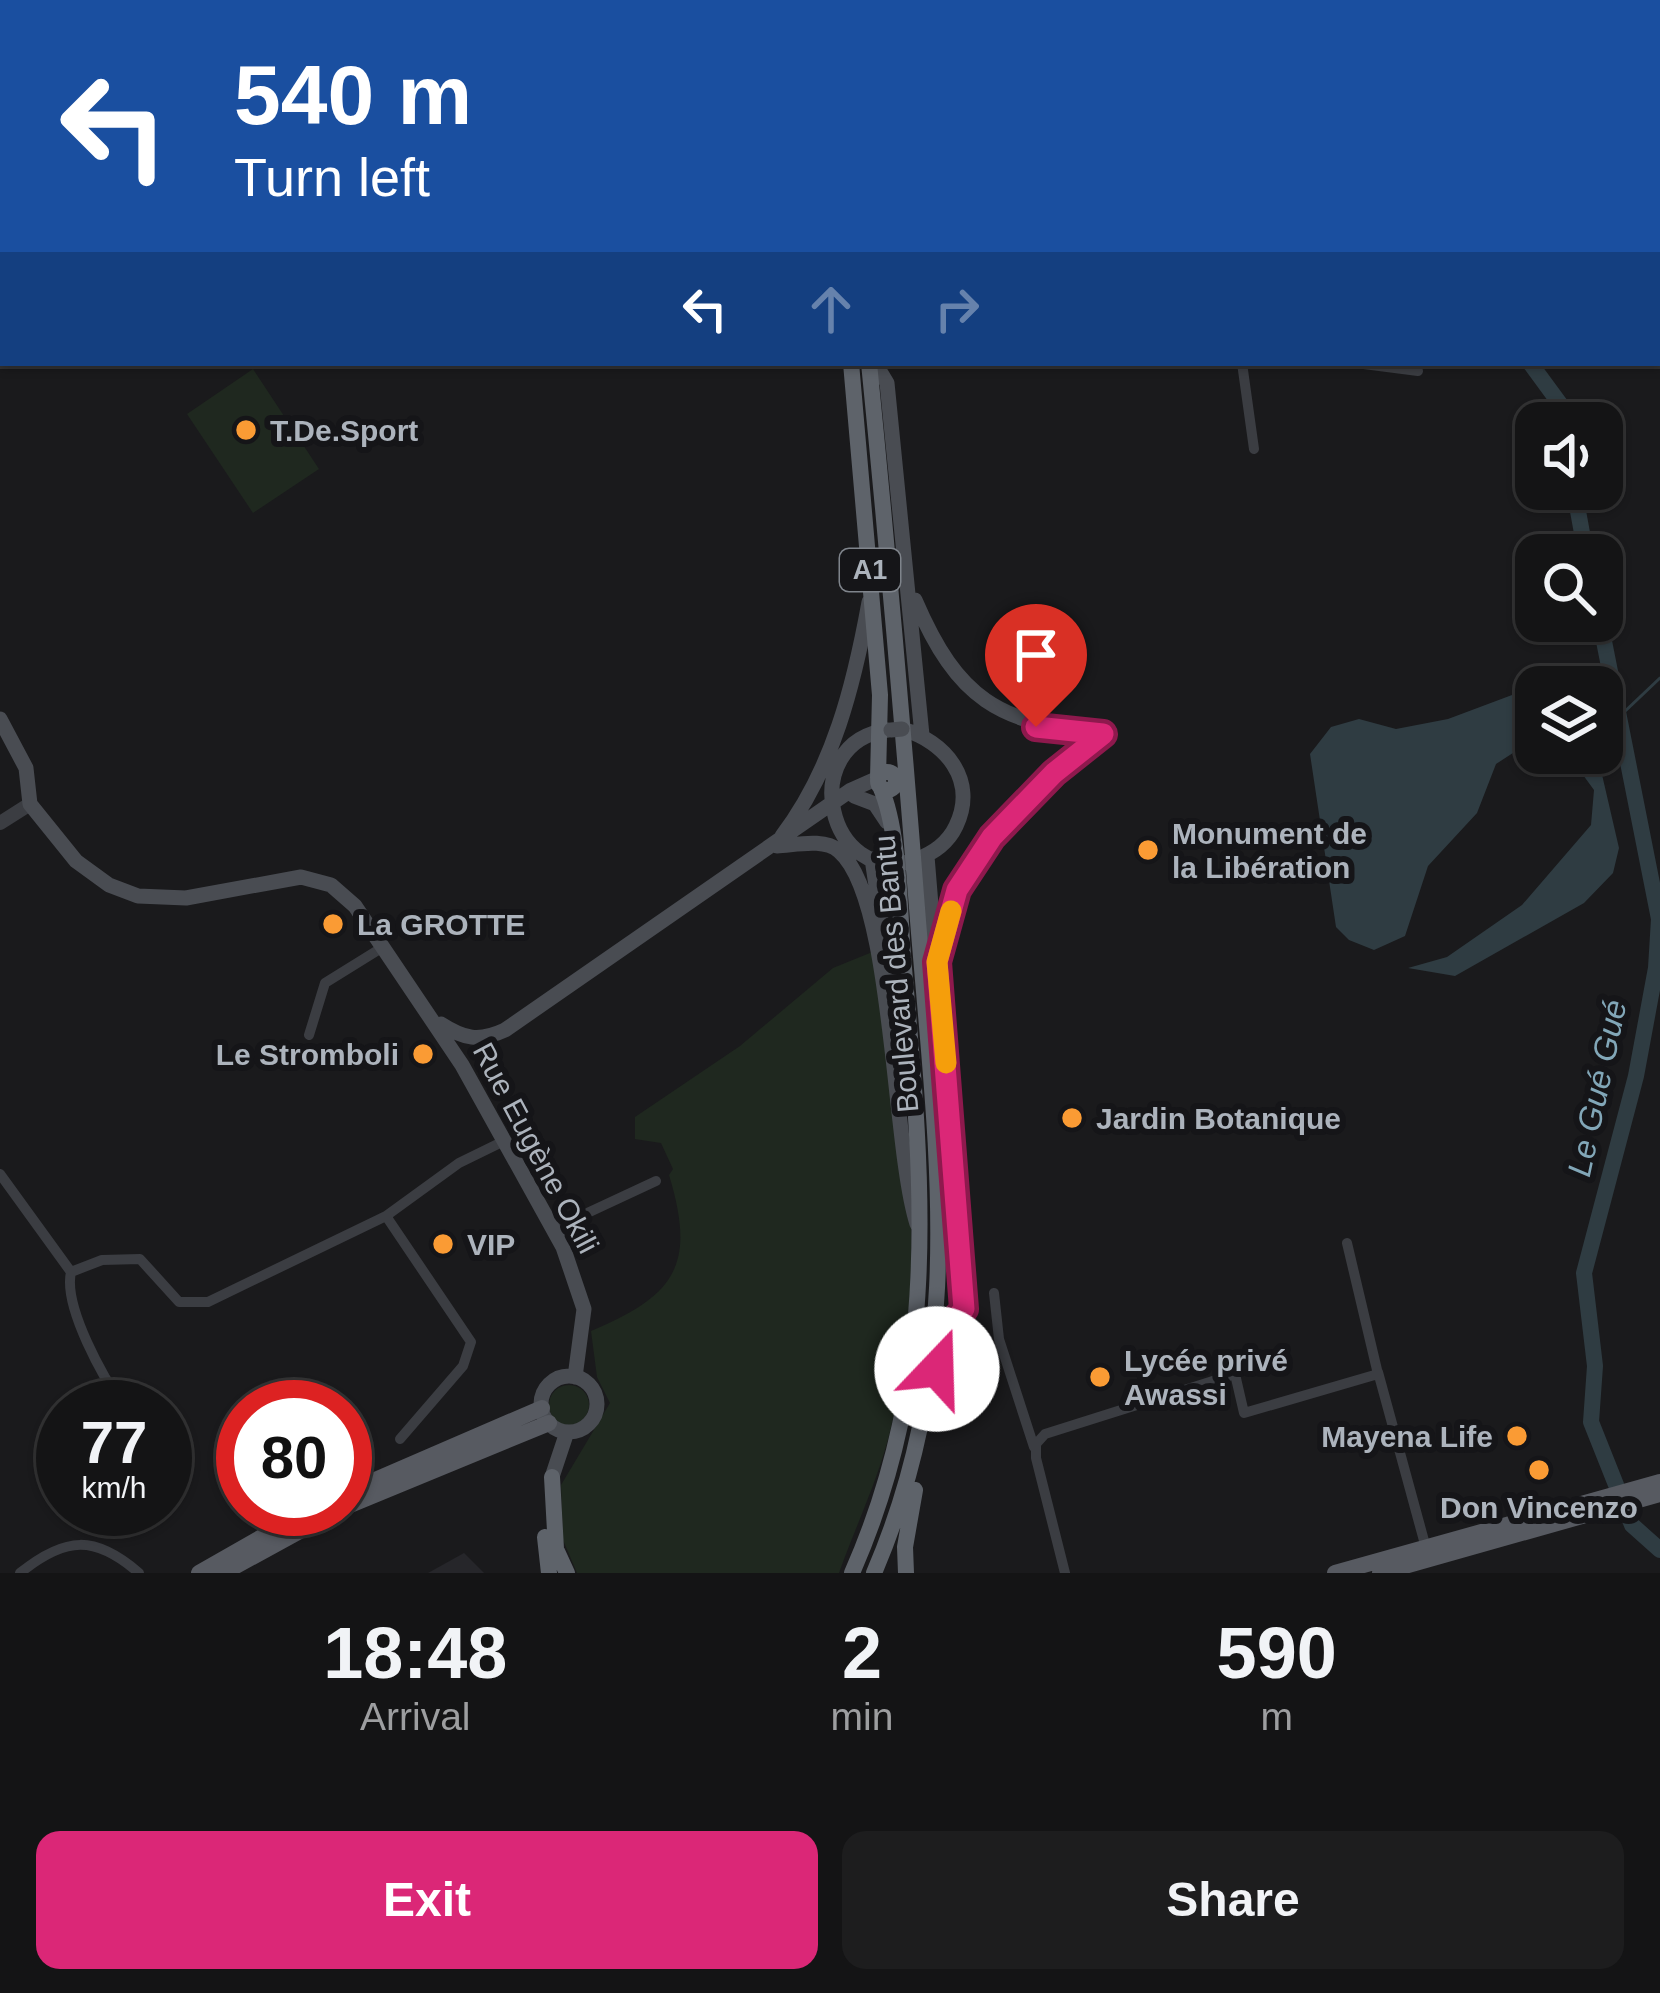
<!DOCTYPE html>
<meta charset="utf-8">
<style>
body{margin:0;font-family:Helvetica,sans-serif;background:#1d1d1e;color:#f1f3f6;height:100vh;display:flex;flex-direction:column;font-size:45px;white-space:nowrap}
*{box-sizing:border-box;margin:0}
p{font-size:39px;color:#9d9ea0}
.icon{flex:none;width:66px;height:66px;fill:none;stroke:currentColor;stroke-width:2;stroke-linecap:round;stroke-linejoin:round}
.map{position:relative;height:1573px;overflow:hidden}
.panel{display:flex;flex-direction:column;background:#141415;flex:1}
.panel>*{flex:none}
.banner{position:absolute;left:0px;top:0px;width:1662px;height:366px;box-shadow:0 3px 9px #0004,0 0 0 3px #333334;background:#1a4fa0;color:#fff;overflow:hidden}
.fabs{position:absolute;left:1515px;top:402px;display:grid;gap:24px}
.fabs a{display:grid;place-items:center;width:108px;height:108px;border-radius:24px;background:#141415;box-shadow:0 3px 9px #0004,0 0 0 3px #333334;font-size:60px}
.speed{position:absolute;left:36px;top:1380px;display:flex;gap:24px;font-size:60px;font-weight:700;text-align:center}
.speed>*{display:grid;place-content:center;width:156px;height:156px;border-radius:50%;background:#141415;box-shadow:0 3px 9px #0004,0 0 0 3px #333334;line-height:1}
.speed small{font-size:30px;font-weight:400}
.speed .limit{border:18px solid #d22;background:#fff;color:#111}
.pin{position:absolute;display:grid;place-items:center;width:102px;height:102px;color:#fff;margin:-123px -51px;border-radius:50% 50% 50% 0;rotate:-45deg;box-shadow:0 0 12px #0007}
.pin .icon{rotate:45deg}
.me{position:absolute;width:132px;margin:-66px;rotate:21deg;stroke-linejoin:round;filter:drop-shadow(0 0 9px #0008)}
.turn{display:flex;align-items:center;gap:42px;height:252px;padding:0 36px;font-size:54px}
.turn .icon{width:156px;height:156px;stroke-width:2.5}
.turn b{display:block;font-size:84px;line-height:102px}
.lanes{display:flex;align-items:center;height:114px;padding:0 36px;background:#0003;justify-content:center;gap:60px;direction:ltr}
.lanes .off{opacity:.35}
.eta{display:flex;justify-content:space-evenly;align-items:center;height:204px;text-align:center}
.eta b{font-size:72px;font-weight:800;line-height:84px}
.action{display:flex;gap:24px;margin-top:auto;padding:24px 36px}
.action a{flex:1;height:138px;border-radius:24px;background:#db2777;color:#fff;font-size:48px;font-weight:800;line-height:138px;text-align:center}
.action a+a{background:#1d1d1e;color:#f1f3f6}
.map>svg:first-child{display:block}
</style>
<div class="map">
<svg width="1660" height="1573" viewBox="0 0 1660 1573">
<rect width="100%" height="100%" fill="#1a1a1c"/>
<path fill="#26262a" d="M464,1553l20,20h-56z"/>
<path fill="#1f281f" d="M253,369l66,100 -66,44 -66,-99z
M892,944c11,160 38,323 -1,483 -11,49 -35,98 -52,146h-262l-14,-33 -2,-55 49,-82 -13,-26 -6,-46c86,-36 105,-67 78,-156l4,-6 -12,-26 -26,-4v-22l105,-71 93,-78z
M549 1405a20 20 0 1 1 40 0a20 20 0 1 1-40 0Z"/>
<path fill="#2f3c42" d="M1512,695l24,1v42l-40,26 -19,49 -49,53 -23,70 -31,14 -25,-10 -13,-13 -26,-173 21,-27 28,-8 37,10 52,-10z
M1567,753h30l22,95 -6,25 -29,30 -129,73 -47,-8 39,-11 75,-52 69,-80 3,-35z"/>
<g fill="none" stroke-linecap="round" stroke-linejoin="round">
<path stroke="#2f3c42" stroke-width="3" d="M1621,715l39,-37"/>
<path stroke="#2f3c42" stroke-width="16" d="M1506,0l3,3
M1530,363l36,49
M1574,489l12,66
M1600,621l59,298 -3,49 -20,108 -52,197 11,93 -4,56 41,103 28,25"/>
<path stroke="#3b3d42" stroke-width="10" d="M1101,0l22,3
M880,3l9,-3
M1242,363l12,86
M1356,363l62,8
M309,1035l16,-52 58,-36
M0,1174l71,98
M386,1216l85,126 -8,24 -63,73
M553,1229l103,-48
M994,1293l5,46 35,108
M1378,1372l48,176
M124,1407c-20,-28 -61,-100 -53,-135l31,-12 38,-1 39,43h29l178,-86 73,-53 45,-22
M20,1573c46,-37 75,-38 119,0
M1065,1573l-29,-115v-14l9,-10 190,-60 9,39 134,-39 -31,-131"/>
<path stroke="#3b3d42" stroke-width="14" d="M0,823l30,-19"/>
<path stroke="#494c52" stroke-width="15" d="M28,3l2,-3
M0,50l3,-5
M875,363l12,20 35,352
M915,600c43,100 83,123 188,134
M0,719l26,49 4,36 46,57 33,24 29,11 48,2 115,-21 30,8 24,21 107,159 101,182 21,62 -9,68
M888,730c-93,12 -61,159 27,130 17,-6 33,-17 41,-34 22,-46 -11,-85 -54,-97
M854,796l21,8 12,18
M782,836c51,-67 72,-151 87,-234
M777,846c19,-1 47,-8 62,5 55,47 53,294 78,373
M927,856l37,453 -27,33
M872,859l15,100 17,29
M939,953c6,-20 9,-44 18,-63 30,-64 92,-113 146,-156
M441,1024c23,15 38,18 64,6l346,-240 27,-12
M541 1404a28 28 0 1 1 56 0a28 28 0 1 1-56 0Z
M552,1477l15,-45"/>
<path stroke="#575a61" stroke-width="16" d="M345,1493l197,-85
M345,1507l204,-84
M199,1573l112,-64
M223,1573l117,-64
M1335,1573l325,-91
M1380,1573l280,-79"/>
<path stroke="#5e636a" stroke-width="16" d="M788,0l1,3
M804,0l1,3
M851,363l29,332 -2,83
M869,363c18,181 34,363 48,545 18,234 53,441 -43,665
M878 781a9 9 0 1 1 18 0a9 9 0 1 1-18 0Z
M552,1477l4,72 11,24
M545,1537l4,36
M852,1573c89,-202 71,-392 52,-605 -5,-53 -3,-134 -24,-182
M906,1573l-1,-26 10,-57"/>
<path stroke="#494c52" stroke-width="15" d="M891,730l11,-1"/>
</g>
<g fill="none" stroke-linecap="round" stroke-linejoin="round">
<defs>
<path id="route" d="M937,1369v-27l27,-33 -27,-347 20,-72 35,-53 62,-64 49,-39 -67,-7"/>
</defs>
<use href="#route" stroke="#8e194d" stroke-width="30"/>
<use href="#route" stroke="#db2777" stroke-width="21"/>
<path stroke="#f59e0b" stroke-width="21" d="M946,1063l-9,-101 14,-51"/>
</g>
<g fill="#fa9b34" stroke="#151518" stroke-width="4.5">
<circle cx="246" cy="430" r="12"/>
<circle cx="1148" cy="850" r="12"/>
<circle cx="333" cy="924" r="12"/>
<circle cx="423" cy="1054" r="12"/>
<circle cx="1072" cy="1118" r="12"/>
<circle cx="443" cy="1244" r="12"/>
<circle cx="1100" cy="1377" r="12"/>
<circle cx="1517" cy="1436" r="12"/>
<circle cx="1539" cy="1470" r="12"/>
</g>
<g text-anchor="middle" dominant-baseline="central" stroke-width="12" stroke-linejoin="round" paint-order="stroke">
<rect fill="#151518" stroke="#7f848b" stroke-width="3" x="840" y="549" width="60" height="42" rx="9"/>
<g font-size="27" font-weight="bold" fill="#acb3bc">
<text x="870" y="570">A1</text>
</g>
<g font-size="30" font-weight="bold" fill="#acb3bc" stroke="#151518" text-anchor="start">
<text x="270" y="430">T.De.Sport</text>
<text x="1172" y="833">Monument de<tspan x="1172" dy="34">la Libération</tspan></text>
<text x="357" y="924">La GROTTE</text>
<text x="399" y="1054" text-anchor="end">Le Stromboli</text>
<text x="1096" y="1118">Jardin Botanique</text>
<text x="467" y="1244">VIP</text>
<text x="1124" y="1360">Lycée privé<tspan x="1124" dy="34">Awassi</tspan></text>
<text x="1493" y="1436" text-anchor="end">Mayena Life</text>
<text x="1539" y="1507" text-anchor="middle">Don Vincenzo</text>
</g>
<g font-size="30" fill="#acb3bc" stroke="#151518">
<text transform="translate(896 974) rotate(-95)">Boulevard des Bantu</text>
<text transform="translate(536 1148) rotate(62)">Rue Eugène Okili</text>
</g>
<g font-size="33" font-style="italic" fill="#82a7b8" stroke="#151518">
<text transform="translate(1597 1088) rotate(-78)">Le Gué Gué</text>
</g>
</g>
</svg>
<div class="fabs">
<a><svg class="icon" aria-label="sound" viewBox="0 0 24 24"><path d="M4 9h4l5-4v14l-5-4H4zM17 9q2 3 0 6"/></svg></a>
<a><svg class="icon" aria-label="search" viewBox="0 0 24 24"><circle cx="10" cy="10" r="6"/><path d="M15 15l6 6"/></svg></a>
<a><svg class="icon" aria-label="layers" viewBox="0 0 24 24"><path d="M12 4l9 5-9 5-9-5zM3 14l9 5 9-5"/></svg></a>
</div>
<div class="speed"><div>77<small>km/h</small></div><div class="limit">80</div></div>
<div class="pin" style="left:1036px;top:727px;background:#d93025"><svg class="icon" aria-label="arrive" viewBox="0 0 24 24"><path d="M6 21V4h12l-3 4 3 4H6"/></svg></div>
<svg class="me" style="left:937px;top:1369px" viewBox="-20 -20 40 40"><circle r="19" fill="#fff"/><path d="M0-13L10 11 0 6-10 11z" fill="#db2777"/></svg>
<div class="banner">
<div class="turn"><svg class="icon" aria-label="left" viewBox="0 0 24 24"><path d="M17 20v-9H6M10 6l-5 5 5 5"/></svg><div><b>540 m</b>Turn left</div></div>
<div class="lanes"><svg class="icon" aria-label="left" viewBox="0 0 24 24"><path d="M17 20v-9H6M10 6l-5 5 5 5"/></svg><svg class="icon off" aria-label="ahead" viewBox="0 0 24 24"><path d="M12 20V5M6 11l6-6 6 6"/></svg><svg class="icon off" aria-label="right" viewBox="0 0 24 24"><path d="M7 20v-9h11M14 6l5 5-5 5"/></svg></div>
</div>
</div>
<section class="panel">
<div class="eta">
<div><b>18:48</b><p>Arrival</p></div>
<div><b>2</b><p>min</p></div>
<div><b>590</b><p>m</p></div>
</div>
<div class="action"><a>Exit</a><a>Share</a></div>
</section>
